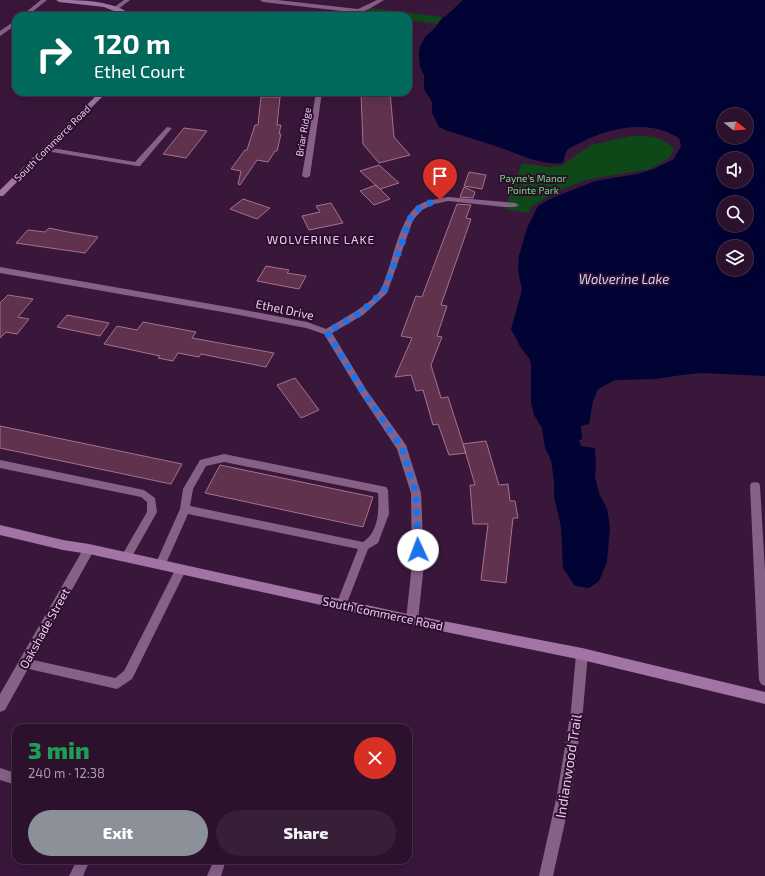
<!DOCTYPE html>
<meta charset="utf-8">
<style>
body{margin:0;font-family:"Exo 2",sans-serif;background:#371f38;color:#f1f3f6;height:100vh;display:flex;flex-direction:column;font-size:15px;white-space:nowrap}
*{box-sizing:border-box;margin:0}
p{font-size:13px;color:#a69da9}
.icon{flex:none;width:22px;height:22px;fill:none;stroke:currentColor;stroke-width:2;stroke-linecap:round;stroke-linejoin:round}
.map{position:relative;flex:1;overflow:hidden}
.drawer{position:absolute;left:12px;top:724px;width:400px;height:140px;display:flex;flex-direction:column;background:#2b112c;border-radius:12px;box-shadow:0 4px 16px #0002,0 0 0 1px #473148}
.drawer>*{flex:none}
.hud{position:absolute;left:12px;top:12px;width:400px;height:84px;border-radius:12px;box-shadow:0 4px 16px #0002,0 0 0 1px #473148;background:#00695c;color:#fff;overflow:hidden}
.needle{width:26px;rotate:107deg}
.buttons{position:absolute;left:717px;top:108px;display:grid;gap:8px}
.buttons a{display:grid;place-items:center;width:36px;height:36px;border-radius:50%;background:#2b112c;box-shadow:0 4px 16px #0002,0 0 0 1px #473148;font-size:20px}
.pin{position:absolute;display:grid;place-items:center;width:34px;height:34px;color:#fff;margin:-41px -17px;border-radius:50% 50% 50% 0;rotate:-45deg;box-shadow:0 0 4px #0007}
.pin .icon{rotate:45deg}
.me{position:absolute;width:44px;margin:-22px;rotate:358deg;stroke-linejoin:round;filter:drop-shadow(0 0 3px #0008)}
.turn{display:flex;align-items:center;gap:14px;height:84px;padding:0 16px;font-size:18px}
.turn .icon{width:52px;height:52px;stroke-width:2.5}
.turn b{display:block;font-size:28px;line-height:34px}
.round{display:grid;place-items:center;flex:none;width:42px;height:42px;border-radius:21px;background:#371f38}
.headline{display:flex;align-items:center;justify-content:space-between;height:68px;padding:0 16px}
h1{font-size:24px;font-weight:800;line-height:30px;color:#1e9e55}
.cta{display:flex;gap:8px;margin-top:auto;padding:8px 16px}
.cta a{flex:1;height:46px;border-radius:24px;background:#8c9099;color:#fff;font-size:16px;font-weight:800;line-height:46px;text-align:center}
.cta a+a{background:#371f38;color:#f1f3f6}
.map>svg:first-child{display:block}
</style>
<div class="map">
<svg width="765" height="876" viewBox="0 0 765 876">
<rect width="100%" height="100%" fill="#39173b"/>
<path fill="#0f4818" d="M372,8l71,9 -6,7 -29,-4v-4l-44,-1 1,-3z
M632,136c15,0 32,0 42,13l-5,9 -19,11 -65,11 -29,12 -25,15 -2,6 -24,-4 17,-46 27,4 12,-1 30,-21z"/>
<path fill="#010334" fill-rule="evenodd" d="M463,0h302v376l-63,-3 -20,2 -27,4 -40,1 -17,9 -5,12 -4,23 -8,2 1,13 -3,1 2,6 14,2 1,18 -1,11 5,19 7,12 3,19 -3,35 -8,19 -10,7 -14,-2 -12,-18 -2,-41 -7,-31v-15l-3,-21 -6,-12 -3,-20 -8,-13 -3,-13v-38l-2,-6 -8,-10 -10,-19 11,-39 -4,-19 1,-15 8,-28 11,-22 12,-7 45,-18 42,-7 17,-5 20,-10 7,-13 -2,-8c-5,-2 -9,-5 -14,-7 -26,-9 -59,-2 -83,11 -4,2 -10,4 -14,7 -3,4 -4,9 -5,14 -22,3 -44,-9 -65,-16 -17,-6 -35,-11 -53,-17l-6,-3 -7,-14v-11l-8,-13v-14l-4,-8 -1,-12 1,-9 6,-10 9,-8 8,-11h2zM724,115h22v22h-22zM724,159h22v22h-22zM724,203h22v22h-22zM724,247h22v22h-22z"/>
<path fill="#61324d" stroke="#a6718e" d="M373,92h17l4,45 16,18 -31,8 -16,-19 -2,-50h12z
M261,97h19l-3,28h4l-2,9h2l-4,17h-2l-7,11 -11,-2 -17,25 -2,-1 3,-13 -10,-2 14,-19h2l8,-25h3z
M184,128l23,3 -21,27 -23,-4z
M379,165l20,18 -19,6 -20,-18z
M469,172l17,3 -4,14 -18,-3z
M376,185l14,14 -16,6 -14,-14z
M464,187l11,5 -2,6 -13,-1z
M243,199l27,9 -13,11 -27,-10z
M331,203l12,20 -34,7 -7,-14 18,-4 -4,-6z
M457,204l14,1 -5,13 5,1 -30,86 6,1 -10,30 5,1 -11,28 10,33 7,-1 18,56 -17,2 -11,-31 -5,1 -10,-35 -7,1 -5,-16 -16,2 17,-39 -11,-2 15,-40 6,1z
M49,228l19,4 30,5 -13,16 -69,-10 12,-13 17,2z
M266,266l23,4 -2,3 19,3 -7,13 -42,-8z
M8,295l25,4 -15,18 11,2 -12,15 -11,-2 -6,6v-35z
M67,315l42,8 -9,13 -43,-9z
M143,322l53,10 -4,6 82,15 -8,14 -65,-13 -2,3 -21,-4 -5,8 -15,-3 2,-2 -56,-12 13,-18 20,4z
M295,378l24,32 -18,8 -24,-33z
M0,426l182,38 -11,20 -171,-36z
M486,441l13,44 9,-1 2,17h5l3,17h-5l-7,65 -25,-3 7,-56h-15l-3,-39h5l-12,-41z
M220,465l153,32 -10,30 -158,-34z"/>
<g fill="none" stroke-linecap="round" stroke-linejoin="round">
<path fill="#876088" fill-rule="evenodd" d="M224,454l162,33 2,3 1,24 -11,29 -10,6 -23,59 -4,2 -4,-2 -1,-3 22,-56 -170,-35 -24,54 -4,1 -4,-1 -1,-3 25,-56 3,-20 17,-29zM224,462l154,31c1,17 1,39 -15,49l-173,-36 3,-17 13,-23z
M0,460l144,30 11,8 2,14 -27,48 -4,1 -4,-1 -1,-3 26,-45v-10l-6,-5 -141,-29z
M181,565l4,1 1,3 -1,3 -53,107 -15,10 -97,-22 -2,-4 2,-4 4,-1 91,20 9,-7 53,-105z
M0,768l16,5v12l-16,-5z
M77,860h13l-7,16h-14z
M214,860h12l-5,16h-14z"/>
<path fill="#876088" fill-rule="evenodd" d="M41,0h6l-20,16h-6z
M124,0h6l-13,10h-4v-2z
M260,0h17l81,9 19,-9h7l-15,9 -10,4 -96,-11z
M16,20v5l-16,11v-5z
M316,92h6l-12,84 -4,2 -4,-2z
M167,127l5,1 -32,38h-3l-91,-15 -4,-2 4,-2 89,15z
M448,197l67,6 4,2 -4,2h-11l-56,-6 -14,3 -12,6 -9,10 -26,73 -24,22 -31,18 35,58 39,54 15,48 3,71 -6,56 -2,4 -4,1 -4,-1 -2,-4 6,-56 -1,-71 -14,-44 -36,-54 -37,-61 -18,-6 -72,-14 -234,-41v-6l234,41 73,14 19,7c15,-9 47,-26 55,-40 11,-22 17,-67 35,-82 8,-7 22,-8 32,-10z
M755,482l4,1 1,3 5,84v116l-4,-2 -2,-4 -9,-194 1,-3z
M89,544l4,2 2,3 -2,3 -88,158 -5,2v-18l85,-148z
M582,648l4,2 2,4 -5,56 -12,85 -18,81h-14l18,-81 14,-85 5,-56 2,-4z"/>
<path fill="#a174a3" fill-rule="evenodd" d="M56,0c24,0 58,0 77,16h-7l-22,-9 -45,-5z
M100,92h7l-104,104h-3v-6z
M0,525l63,15 26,4 323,71 170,33 183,44v12l-183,-44 -170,-35 -323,-71 -26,-4 -63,-15z"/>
</g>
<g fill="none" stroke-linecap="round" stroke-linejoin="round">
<path stroke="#1a73e8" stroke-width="7" stroke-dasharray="0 12.6" d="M418,550l-2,-57 -14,-45 -38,-55 -37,-61 33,-19 24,-22 18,-48 7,-23 10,-12 13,-6 8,-2"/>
</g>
<g text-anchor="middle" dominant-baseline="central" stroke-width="4" stroke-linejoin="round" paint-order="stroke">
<g font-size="10" fill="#e4cee4" stroke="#2e0d30">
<text transform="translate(303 132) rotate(-80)">Briar Ridge</text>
<text transform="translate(52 143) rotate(-45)">South Commerce Road</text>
</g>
<g font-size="10" fill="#68e575" stroke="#2e0d30">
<text x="533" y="178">Payne's Manor<tspan x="533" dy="12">Pointe Park</tspan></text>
</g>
<g font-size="12" letter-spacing="1" fill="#e4cee4" stroke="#2e0d30">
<text x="321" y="239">WOLVERINE LAKE</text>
</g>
<g font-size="12" fill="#e4cee4" stroke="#2e0d30">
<text transform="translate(285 309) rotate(12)">Ethel Drive</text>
<text transform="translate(383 613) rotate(12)">South Commerce Road</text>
<text transform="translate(44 628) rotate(-61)">Oakshade Street</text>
</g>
<g font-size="13" font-style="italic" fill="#cdd9f3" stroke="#2e0d30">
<text x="624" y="279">Wolverine Lake</text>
</g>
<g font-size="14" fill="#e4cee4" stroke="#2e0d30">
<text transform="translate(568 766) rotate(-81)">Indianwood Trail</text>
</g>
</g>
</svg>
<div class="buttons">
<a><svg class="needle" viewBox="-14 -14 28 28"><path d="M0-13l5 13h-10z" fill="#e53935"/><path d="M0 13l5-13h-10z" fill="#a69da9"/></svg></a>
<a><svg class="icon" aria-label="sound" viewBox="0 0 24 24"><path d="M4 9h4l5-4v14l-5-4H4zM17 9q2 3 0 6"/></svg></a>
<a><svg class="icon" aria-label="search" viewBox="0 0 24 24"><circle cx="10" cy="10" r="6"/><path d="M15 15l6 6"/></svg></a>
<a><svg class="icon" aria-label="layers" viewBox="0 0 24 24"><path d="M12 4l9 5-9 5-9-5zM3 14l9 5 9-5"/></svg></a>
</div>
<div class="pin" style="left:440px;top:200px;background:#d93025"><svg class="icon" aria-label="arrive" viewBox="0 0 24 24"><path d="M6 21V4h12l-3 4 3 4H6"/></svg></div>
<svg class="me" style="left:418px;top:550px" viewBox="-20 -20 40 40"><circle r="19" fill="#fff"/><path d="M0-13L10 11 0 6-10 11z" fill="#1a73e8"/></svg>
<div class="hud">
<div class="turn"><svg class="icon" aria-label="right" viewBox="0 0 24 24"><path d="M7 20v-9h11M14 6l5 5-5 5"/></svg><div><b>120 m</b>Ethel Court</div></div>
</div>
<section class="drawer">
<div class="headline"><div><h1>3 min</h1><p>240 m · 12:38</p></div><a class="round" style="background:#d93025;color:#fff"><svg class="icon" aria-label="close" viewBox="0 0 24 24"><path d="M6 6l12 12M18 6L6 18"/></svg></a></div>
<div class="cta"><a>Exit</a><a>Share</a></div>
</section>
</div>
